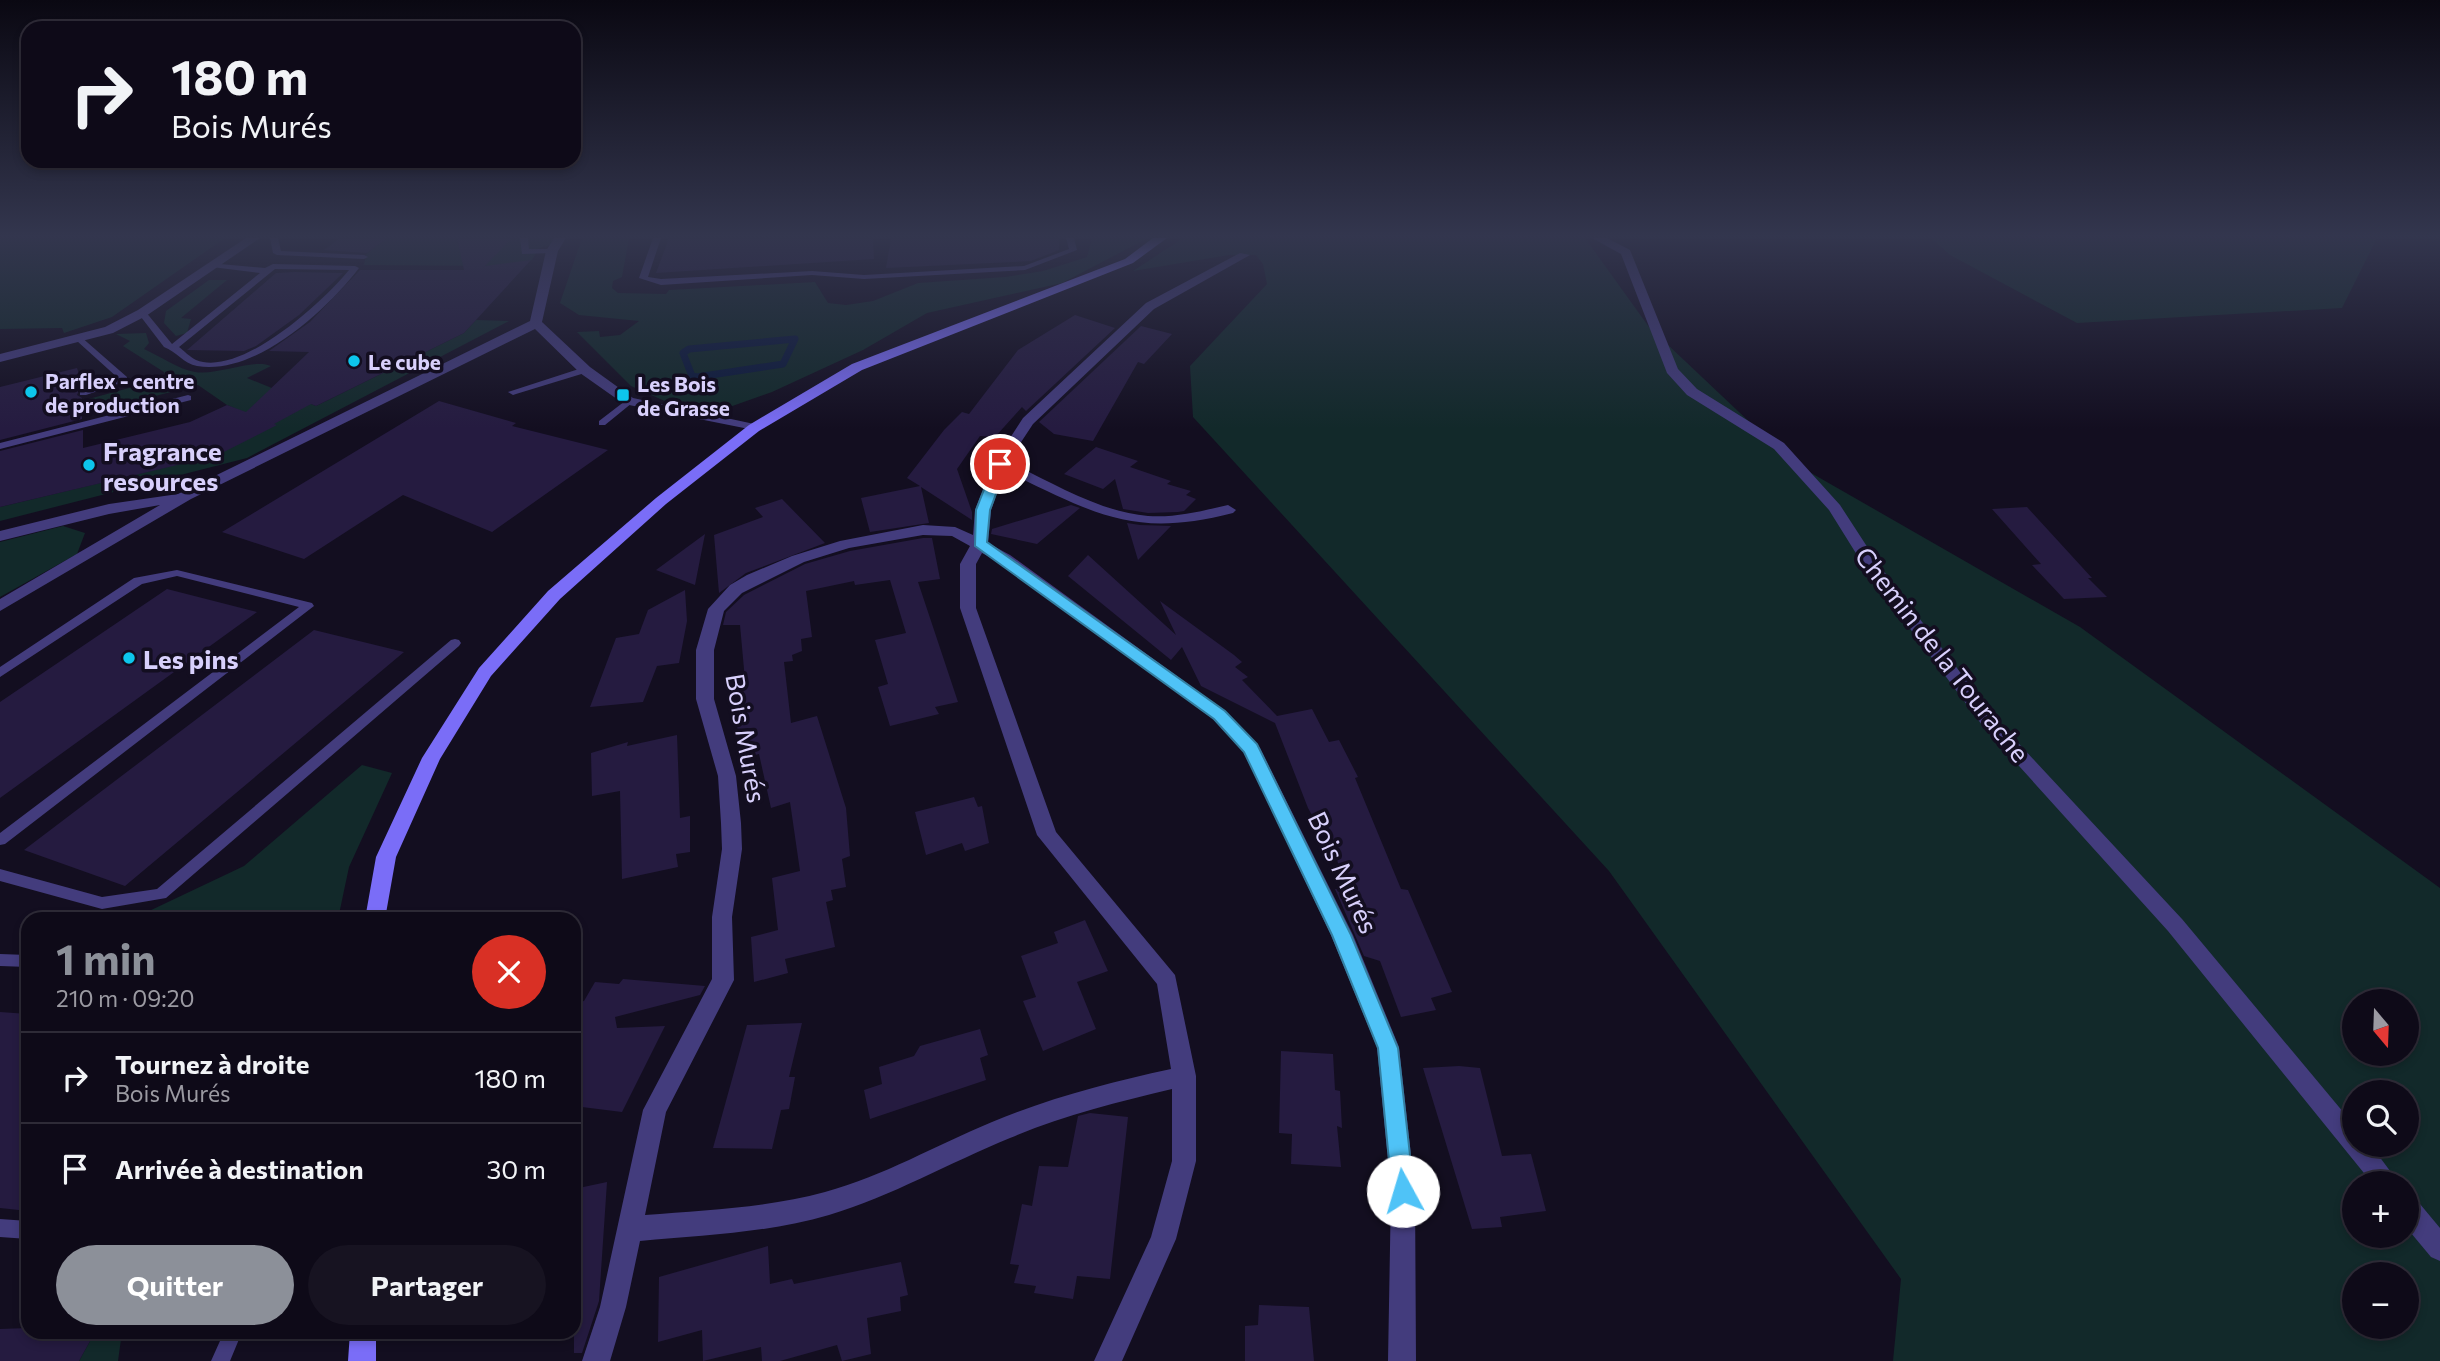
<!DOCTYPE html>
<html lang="fr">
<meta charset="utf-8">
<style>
body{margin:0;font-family:Commissioner,sans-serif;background:#171321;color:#f1f3f6;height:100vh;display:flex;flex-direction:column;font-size:26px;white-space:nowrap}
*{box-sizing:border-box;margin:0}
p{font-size:23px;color:#9b9aa2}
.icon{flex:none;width:38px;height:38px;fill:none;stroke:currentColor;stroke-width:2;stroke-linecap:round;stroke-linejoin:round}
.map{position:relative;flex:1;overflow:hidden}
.drawer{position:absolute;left:21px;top:912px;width:560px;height:427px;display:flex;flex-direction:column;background:#0e0a18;border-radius:21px;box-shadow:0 4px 10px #0003,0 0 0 2px #2e2b37}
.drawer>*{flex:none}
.guide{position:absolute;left:21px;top:21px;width:560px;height:147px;border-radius:21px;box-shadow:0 4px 10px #0003,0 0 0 2px #2e2b37;background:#0e0a18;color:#f1f3f6;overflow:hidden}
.needle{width:46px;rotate:161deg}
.buttons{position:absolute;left:2342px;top:989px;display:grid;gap:14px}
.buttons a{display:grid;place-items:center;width:77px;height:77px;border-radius:50%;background:#0e0a18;box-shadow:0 4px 10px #0003,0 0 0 2px #2e2b37;font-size:35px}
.pin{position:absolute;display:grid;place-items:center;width:60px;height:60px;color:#fff;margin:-30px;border:4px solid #fff;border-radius:50%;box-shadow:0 2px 7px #0007}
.me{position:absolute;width:77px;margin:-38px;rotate:354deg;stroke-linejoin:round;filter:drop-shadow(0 0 5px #0008)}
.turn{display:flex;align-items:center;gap:24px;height:147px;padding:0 35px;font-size:32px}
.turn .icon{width:91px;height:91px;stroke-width:2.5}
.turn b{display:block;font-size:49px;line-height:60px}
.round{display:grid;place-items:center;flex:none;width:74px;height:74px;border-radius:37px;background:#171321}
.headline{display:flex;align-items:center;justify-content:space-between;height:119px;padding:0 35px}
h1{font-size:42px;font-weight:700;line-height:52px;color:#8c9099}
.primary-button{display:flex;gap:14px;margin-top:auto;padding:14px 35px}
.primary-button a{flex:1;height:80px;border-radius:42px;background:#8c9099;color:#fff;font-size:28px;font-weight:700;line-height:80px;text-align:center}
.primary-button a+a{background:#171321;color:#f1f3f6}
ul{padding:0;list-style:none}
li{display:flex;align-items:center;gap:21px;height:91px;padding:0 35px;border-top:2px solid #2e2b37}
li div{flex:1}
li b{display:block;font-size:26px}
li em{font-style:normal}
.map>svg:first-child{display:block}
</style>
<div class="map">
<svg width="2440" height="1361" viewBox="0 0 2440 1361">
<rect width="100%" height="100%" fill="#130e20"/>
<path fill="#12292a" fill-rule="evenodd" d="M0,238h225l-113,79 -48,16 -2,-5 -62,1z
M387,238h69l4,12 52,-12h42l-3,7 -12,3 -7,12 -26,6 -142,-1 2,-11z
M582,238h47l-7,39 -9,4 -1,7 6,5 48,1 3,-4 146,-8 13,21 18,2 27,-4 45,-18 87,-6 38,-6 44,-14 5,-19h56l-86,45 -135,30 -64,37 -91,42 -48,17 -57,-7 -36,-16 -54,-54 22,-1 1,6 20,-2 19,-14 -60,-6 -19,-12z
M1183,238h402l64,89 143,135 288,165 360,261v473h-547l8,-82 -292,-408 -416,-454 -3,-51 77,-82 -4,-20 -7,-9h-27l-96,16zM2354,1001h52v53h-52zM2354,1092h52v52h-52zM2354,1183h52v53h-52zM2354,1274h52v52h-52z
M1931,238h446l-35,70 -265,15 -127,-68z
M209,280h18l-46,38 10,1 -4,14 -11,3 -12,-13 2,-12z
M476,320l33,1 -262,137 -247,63v-14l217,-52 56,-31 -46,-19 -29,-20 -198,51v-13l166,-45 -2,-6 -41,-26 7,-5 -14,-7 30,-1 3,10 -5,6c16,7 34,20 51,23 22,4 59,-14 76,-6l-24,12 69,28 148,-73z
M63,526l22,7 -8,21 -77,43v-55z
M362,765l30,8 -43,94 -11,52h-133l-58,-7 97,-46z
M95,1332h27l-4,29h-39z"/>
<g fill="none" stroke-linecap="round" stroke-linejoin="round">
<path stroke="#0c1a3c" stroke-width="7" d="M795,339l-12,25 -86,13 -5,-1 -9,-23 6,-4z"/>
</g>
<path fill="#251b40" d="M340,238h47l-20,15 -43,-3z
M457,238h55l-27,28 46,-6 -67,73 -148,73 -5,-2 -37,20 3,1 -69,35 -1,-2 -207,49v-56l83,-21v18l107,-26 37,-17 19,7 63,-60 -40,-1 41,-29 50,-52h104z
M669,238h204l1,21 -218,14z
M891,238h168v12l-28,11 -145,7z
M295,272l48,1 -44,42 -43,31 -12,5 -57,-1 89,-77z
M1075,315l40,13 -89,83 -4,-4 -27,30 -15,-1 -23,33 15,43v8l-51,-33 8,36 -59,9 -9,-34 59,-12 -13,-8 37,-48 18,-18 7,2 49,-64z
M1141,326l31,8 -28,30 -6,-2 -45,79 -39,-7 -15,-12z
M77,368l5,15 -5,12 5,3v21l-82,21v-53z
M439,401l77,22 -4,3 96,24 -116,82 -89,-37 -99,64 -82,-27z
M1096,447l42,14 -8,6 41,14 -4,3 24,7 -5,4 10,4 -12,12 -6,1 -30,1 -25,-4 -8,-30 -12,10 -39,-15z
M782,499l43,44 -79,30 -27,20 -5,-58 49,-18 -8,-9z
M1071,505l9,3 -43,36 -46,-10 1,-5z
M2027,507l65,71h-4l19,19 -43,2 -32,-34 9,-1 -49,-55z
M1127,523l13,2 31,1 -33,34z
M705,534l-10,51 -39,-15z
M923,538h9l8,41 -22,3 40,120 -23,5 4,7 -49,12 -12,-39 10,-3 -13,-44 31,-7 -16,-53 -35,5 -1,-4 -48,10 6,46 -11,2 1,12 -10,4 1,6 -9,1 7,61 26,-7 29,92 4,48 -8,3 4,28 -15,3 2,10 -7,2 9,45 -50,12 3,14 -34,9 -3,-45 27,-7 -6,-52 28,-7 -10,-69 -19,6 -12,-54 -12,3 -16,-48 12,-4 -5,-24 7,-1 -5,-55h-17l3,-13 18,-17 61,-31 45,-13z
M1088,555l88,80 -16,-34 74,54 8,7 -7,5 13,10 -6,3 35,36 35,-7 17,33 10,-2 19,37 -3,1 46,111 7,1 44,102 -21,6 5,12 -35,7 -21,-56 -16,-5 -29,-67h10l-17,-63h-10l-10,-18 -33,-85 -74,-37 -19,-39 -11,13 -103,-84z
M167,589l90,23 -257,186v-96z
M685,590l2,31 -8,42 -22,3 -14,36 -53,5 26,-69 23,-4 9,-24z
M314,630l90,22 -279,234 -101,-36z
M677,735l3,83 10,-2v36l-14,2 2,13 -56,12 -2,-88 -28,5 -1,-43 37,-11 -1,4z
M974,797l4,10 4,-1 7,37 -24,8 -3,-8 -36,12 -11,-43z
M1085,920l23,51 -31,11 19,47 -53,22 -20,-50 13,-4 -15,-41 37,-13 -4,-11z
M623,979l82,7 -5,9 -85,22 2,11 48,-2 -43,86 -48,-6v-103l10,-2 11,-19 24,2z
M0,1012l28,2v197l-28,-3z
M802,1023l-13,54h6l-6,32 -8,1 -9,39 -59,-1 34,-123z
M980,1029l8,26 -8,3 6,22 -116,39 -6,-29 18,-6 -3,-17 35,-11 6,-10z
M1281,1051l52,3 2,36 5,1 2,37 -5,-2 4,41 -50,-3 1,-30 -13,-1z
M1459,1066l21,2 22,88 29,-2 15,57 -46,6 2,10 -30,2 -49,-161z
M1090,1113l38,4 -18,162 -33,-3 -4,23 -39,-6 2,-7 -22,-3 5,-18 -9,-1 12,-60 10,2 7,-40 29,1 10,-51z
M607,1182l-8,119 -17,52h-8v-164z
M768,1246l2,38 22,-5 2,5 107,-22 7,33 -8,2 1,14 -34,7 4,36 -29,7 -5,-16 -57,16h-18l-1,-14 -58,14 -1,-31 -44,12 1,-65z
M1259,1305l50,2 5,54h-69v-35l13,-1z
M28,1328v4h67l-16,29h-79v-32z"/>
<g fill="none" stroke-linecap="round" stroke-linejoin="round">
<path fill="#433c7d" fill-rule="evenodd" d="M270,238h8l3,13 83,4 4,2 -4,2 -87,-4 -4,-2z
M520,238h8l1,11h23l4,2 -4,2 -30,1z
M653,238h8l-13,39 13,2 151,-8 52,4 160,-9 45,-17 -3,-11h8l3,12 -52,20 -161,9 -52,-4 -151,10 -22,-7z
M209,263l56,5 8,-4 82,2 4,2c-33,43 -104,108 -162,98 -13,-2 -21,-15 -33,-19l-26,-34 7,-2 27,33 88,-71 -48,-6h-3zM275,269l74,1c-26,32 -109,108 -153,90 -6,-3 -12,-9 -17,-13z
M80,336l47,41v4l-41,14h-6v-4l38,-13 -41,-37v-4z
M585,367l5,3 -2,2 -72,22 -3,1 -5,-3z
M188,395l3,1v4l-191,49v-6z
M629,398l5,3 -2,2 -27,22h-6v-4z
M177,570l135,33 2,3 -309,238 -5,1v-12l299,-226 -122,-31 -35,8 -142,93v-10l134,-89z
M455,639l4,1 2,3 -2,3 -293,252 -64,11 -102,-28v-12l102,28 55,-8 294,-249z
M0,954l28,1v12l-28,-1z
M0,1219l28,2v18l-28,-2z
M224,1332h18l-12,29h-19z"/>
<path fill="#433c7d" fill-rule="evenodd" d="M246,238h14l-114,78 -33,17 -113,29v-8l105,-27 33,-17z
M554,238h12l-8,13 -16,71 48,45 43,31 126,27v6l-135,-27 -44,-31 -45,-44 -344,170 -191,112v-12l160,-94 -51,9 -109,27v-10l109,-27 69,-10 352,-173 16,-70z
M1592,238h15l23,12 48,119 19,20 87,54 56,62 39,60 115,152 188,202 172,206v19h16l29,39h-27l-204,-252 -186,-206 -115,-154 -38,-61 -55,-61 -87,-54 -20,-22 -46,-119z
M1240,253l10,2 -96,54 -121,115 -25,38c44,20 91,50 140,54 27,2 54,-5 80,-11l8,5 -3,3c-102,26 -138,0 -228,-42l-14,39 -3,33 22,12 215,156 35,37 93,187 46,112 16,144 1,170h-28l3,-170 -14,-144 -46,-112 -87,-183 -31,-33 -215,-158 -16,-8 -6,11v44l80,224 119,143 21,101v85l-20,78 -54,122h-28l57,-124 21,-76v-72c-55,13 -110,27 -162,49 -61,25 -118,58 -181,77 -61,18 -126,20 -189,26l-14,66 -16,54h-28l18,-54 43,-197 69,-131v-62l10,-68 -1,-26 -3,-47 -22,-77v-49l12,-41 22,-24 17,-10 45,-19 48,-15 83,-16 32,2 18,8 2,-25 18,-46 30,-46 123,-115zM923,535l29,1 18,10 -10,18v44l77,227 120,149 14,85c-61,13 -121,29 -179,53 -56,23 -108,54 -167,70 -59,16 -120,18 -180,23l21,-103 68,-132 -2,-63 10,-68 -1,-26 -5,-47 -22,-77v-49l10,-39 18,-18 62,-31 45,-14z
M2406,1195l9,3 25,30v33l-9,-4 -25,-30z"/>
<path fill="#7a6df7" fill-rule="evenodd" d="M1153,238h14l-34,25 -271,107 -103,61 -93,73 -106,95 -69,77 -51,83 -44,98 -11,62h-20l11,-62 46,-99 57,-90 69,-77 108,-93 93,-73 103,-61 273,-105z
M350,1332h26v29h-28z"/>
</g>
<linearGradient id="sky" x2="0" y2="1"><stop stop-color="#0a0812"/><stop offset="0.55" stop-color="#33364e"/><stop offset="1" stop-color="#33364e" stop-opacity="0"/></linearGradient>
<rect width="2440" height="429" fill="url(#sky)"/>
<path fill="#4fc3f7" stroke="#337fa1" stroke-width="2" d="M1000,460l7,4 -17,46 -3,32 238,169 32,33 94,191 47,113 16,143 -3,8 -8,3 -8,-3 -3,-8 -14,-143 -46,-113 -88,-183 -30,-33 -239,-173 1,-36 18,-46z"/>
<g fill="#0dc6ec" stroke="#130e20" stroke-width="2.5">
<circle cx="354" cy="361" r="7"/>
<circle cx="31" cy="392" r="7"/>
<rect x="616" y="388" width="14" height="14" rx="3.5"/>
<circle cx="89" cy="465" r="7"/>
<circle cx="129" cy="658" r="7"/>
</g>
<g text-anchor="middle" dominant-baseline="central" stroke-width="7" stroke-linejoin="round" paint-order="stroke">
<g font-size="21" font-weight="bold" fill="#d8d0fc" stroke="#130e20" text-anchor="start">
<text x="368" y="361">Le cube</text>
<text x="45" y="380">Parflex - centre<tspan x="45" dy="24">de production</tspan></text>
<text x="637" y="383">Les Bois<tspan x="637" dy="24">de Grasse</tspan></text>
</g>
<g font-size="26" font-weight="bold" fill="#d8d0fc" stroke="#130e20" text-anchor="start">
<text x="103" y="450">Fragrance<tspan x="103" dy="30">resources</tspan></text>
<text x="143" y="658">Les pins</text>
</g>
<g font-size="26" fill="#d8d0fc" stroke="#130e20">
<text transform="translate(1943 654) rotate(52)">Chemin de la Tourache</text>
<text transform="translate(747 738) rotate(80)">Bois Murés</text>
<text transform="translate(1344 872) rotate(65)">Bois Murés</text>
</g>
</g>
</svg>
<div class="buttons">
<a><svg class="needle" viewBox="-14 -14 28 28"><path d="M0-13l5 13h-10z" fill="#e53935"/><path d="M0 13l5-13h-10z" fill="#9b9aa2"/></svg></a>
<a><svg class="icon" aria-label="search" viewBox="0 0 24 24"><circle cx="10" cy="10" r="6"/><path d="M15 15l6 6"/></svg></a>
<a>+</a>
<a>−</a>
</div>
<div class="pin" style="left:1000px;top:464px;background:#d93025"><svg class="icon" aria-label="arrive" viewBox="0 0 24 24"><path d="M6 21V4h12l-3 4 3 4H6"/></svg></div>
<svg class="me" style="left:1403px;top:1191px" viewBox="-20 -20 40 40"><circle r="19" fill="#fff"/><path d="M0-13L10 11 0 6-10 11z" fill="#4fc3f7"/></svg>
<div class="guide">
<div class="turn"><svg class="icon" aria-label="right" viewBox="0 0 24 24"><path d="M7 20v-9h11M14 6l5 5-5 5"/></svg><div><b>180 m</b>Bois Murés</div></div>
</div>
<section class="drawer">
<div class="headline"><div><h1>1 min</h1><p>210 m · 09:20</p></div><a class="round" style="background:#d93025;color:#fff"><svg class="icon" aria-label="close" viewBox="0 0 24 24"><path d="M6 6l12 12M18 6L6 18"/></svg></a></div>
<ul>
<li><svg class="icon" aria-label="right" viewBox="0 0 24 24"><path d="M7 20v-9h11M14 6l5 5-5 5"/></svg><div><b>Tournez à droite</b><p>Bois Murés</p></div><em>180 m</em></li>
<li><svg class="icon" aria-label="arrive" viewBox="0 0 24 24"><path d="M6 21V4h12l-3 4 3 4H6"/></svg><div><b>Arrivée à destination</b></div><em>30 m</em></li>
</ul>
<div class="primary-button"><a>Quitter</a><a>Partager</a></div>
</section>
</div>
